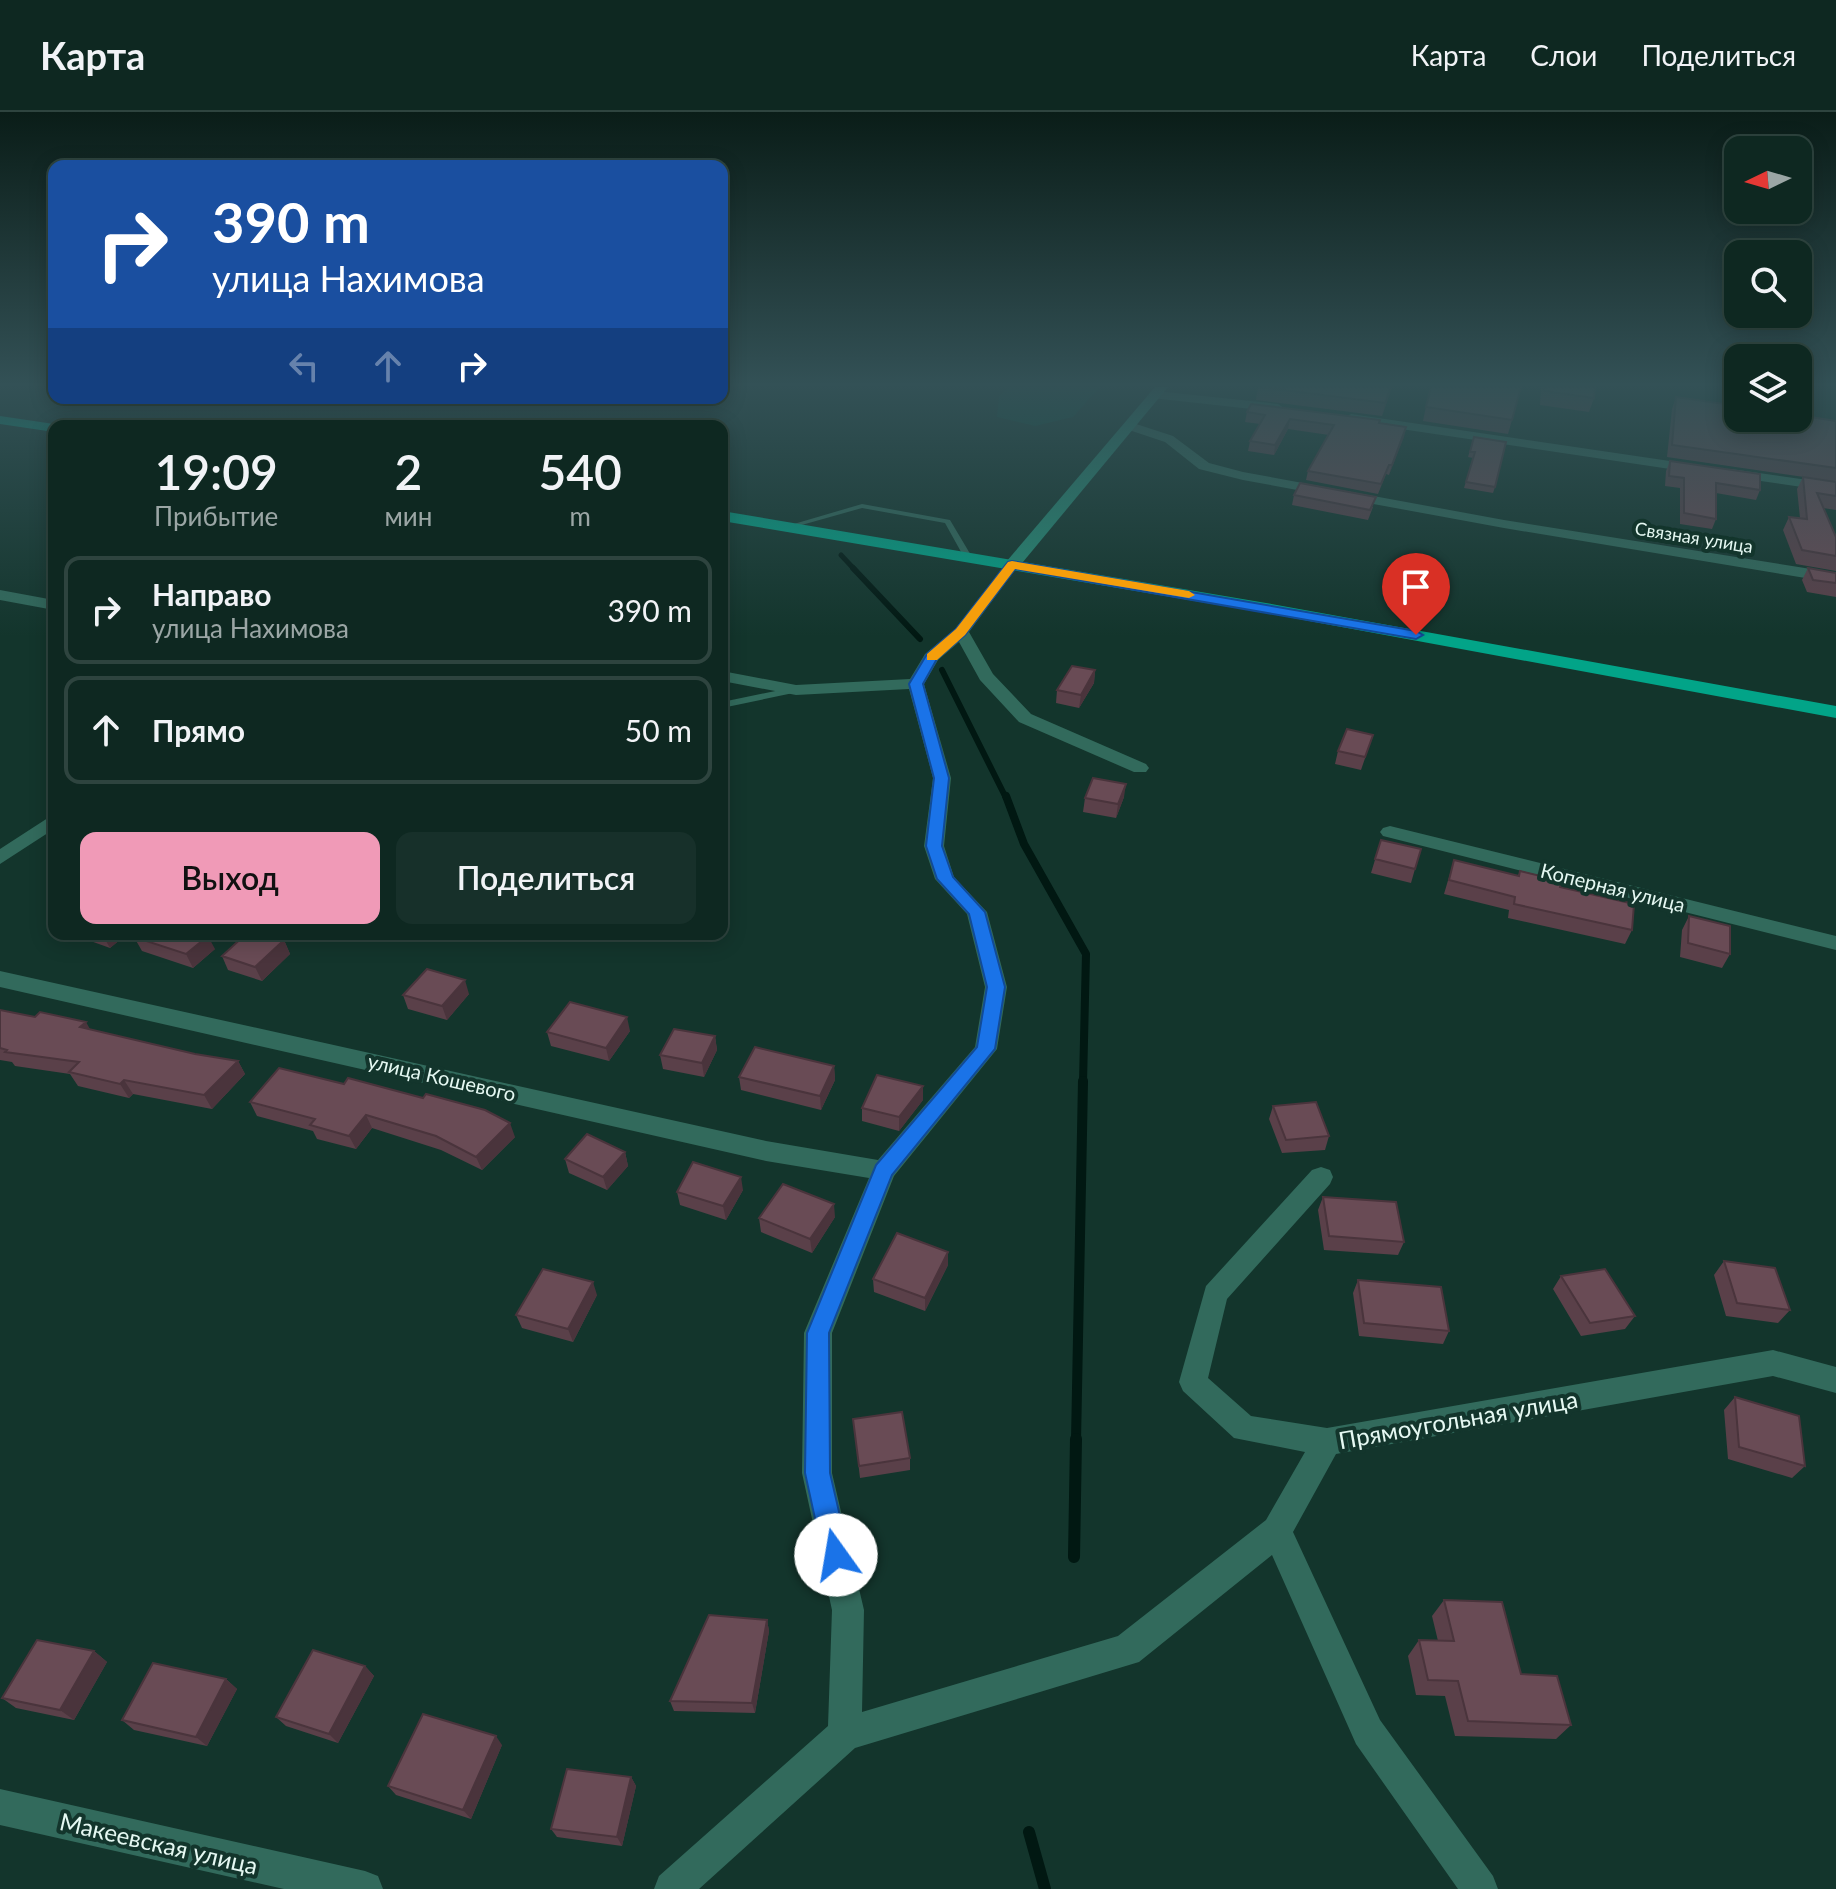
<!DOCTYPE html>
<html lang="ru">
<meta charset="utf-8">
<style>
body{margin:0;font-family:Lato,sans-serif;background:#17302a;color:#f1f3f6;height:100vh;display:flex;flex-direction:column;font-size:30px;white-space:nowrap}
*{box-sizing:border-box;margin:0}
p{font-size:26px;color:#9ba6a5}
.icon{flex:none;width:44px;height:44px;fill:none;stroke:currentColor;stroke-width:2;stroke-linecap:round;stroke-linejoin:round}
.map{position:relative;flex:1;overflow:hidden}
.panel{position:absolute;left:48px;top:308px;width:680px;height:520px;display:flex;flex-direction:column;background:#0e2821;border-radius:16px;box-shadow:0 4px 20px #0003,0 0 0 2px #2e443f}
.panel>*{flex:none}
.hud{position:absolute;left:48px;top:48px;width:680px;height:244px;border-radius:16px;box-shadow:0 4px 20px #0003,0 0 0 2px #2e443f;background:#1a4fa0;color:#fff;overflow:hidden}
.needle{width:52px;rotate:265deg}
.controls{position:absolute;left:1724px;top:24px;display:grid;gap:16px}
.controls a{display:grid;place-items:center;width:88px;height:88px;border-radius:16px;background:#0e2821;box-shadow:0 4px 20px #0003,0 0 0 2px #2e443f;font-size:40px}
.pin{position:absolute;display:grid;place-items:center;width:68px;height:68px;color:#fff;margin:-82px -34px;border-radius:50% 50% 50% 0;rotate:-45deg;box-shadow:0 0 8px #0007}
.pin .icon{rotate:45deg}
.me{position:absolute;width:88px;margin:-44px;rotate:347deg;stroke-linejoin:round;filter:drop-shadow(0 0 6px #0008)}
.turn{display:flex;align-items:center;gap:28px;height:168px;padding:0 32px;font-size:36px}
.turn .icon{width:104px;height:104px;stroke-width:2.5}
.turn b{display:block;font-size:56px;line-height:68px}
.lanes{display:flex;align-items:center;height:76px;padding:0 32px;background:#0003;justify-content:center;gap:40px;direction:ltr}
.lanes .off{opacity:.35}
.eta{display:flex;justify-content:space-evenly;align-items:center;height:136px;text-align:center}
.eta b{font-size:48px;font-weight:600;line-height:56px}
.primary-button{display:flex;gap:16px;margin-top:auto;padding:16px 32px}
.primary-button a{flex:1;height:92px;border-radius:16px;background:#f09ab7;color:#111;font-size:32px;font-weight:600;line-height:92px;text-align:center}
.primary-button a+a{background:#17302a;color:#f1f3f6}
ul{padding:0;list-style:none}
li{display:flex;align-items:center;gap:24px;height:108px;margin:0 16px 12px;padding:0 16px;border:4px solid #2e443f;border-radius:16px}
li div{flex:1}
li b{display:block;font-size:30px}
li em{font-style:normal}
header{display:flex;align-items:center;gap:48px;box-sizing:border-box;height:112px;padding:0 40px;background:#0e2821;border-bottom:2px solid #2e443f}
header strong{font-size:38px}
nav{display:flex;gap:44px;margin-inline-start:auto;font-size:28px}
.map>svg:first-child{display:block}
</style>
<header>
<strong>Карта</strong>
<nav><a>Карта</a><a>Слои</a><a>Поделиться</a></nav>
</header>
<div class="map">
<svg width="1836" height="1777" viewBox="0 0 1836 1777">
<rect width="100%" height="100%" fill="#13352c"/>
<path fill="#09483b" d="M1008,275h92l-27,30 -38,9 -38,-9 2,-20z"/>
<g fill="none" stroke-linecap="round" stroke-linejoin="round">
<path stroke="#011812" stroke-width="5" d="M841,443l14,15"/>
<path stroke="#011812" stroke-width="6" d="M853,456l67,71
M942,558l64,128"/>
<path stroke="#011812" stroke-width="8" d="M1006,684l18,48 62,110 -3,129"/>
<path stroke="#011812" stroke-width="10" d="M1076,1329l7,-360"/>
<path stroke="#011812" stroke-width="12" d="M1074,1445l2,-118
M1029,1720l16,57"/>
<path fill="#326a5c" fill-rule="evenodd" d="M862,392l88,16 22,37 -7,2 -20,-36 -83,-15 -71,20 -4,-2z
M795,575l4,3 -1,2 -76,16v-6z"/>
<path fill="#326a5c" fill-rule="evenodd" d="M1156,279l122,13 6,4 -6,4 -126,-14 -2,-3z
M1351,302l346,51 7,4 -7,4 -350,-52 -2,-3z
M1130,310l43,14 36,27 34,9 261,48 332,53v10l-332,-55 -261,-48 -44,-11 -34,-27 -39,-13 -2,-3z
M1731,357l105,15v8l-110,-16v-6z
M1012,449l7,4 -50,67 24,42 38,40 115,50 3,4 -3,4h-12l-115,-50 -39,-42 -21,-38 -21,18 -14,24 27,94 -7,68 10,31 33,35 20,75 -10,62 -103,127 -62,157v140l32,137 -2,102 256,-76 148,-116 39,-68 -71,-14 -51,-47 -4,-9 27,-96 106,-116 9,-3 9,3 3,7 -3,7 -103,115 -19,79 43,38 76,12 446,-78 63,17v26l-63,-17 -437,78 -43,78 87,188 113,156 5,13h-40l-102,-145 -84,-189 -133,107 -284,86 -156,141h-45l5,-13 169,-150 4,-116 -30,-137 2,-140 65,-155 -103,-17 -766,-174v-16l766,170 112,19 97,-113 10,-60 -18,-73 -32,-35 -11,-33 9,-68 -24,-89 -113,6 -74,-14v-10l74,14 114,-6 15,-25 30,-25 52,-67z
M0,478l54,10v10l-54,-10z
M54,702v15l-54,35v-15z
M1390,714l446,110v14l-453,-114 -3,-4 3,-4z
M0,1677l365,82 13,5 5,13h-99l-284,-64z"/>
<path fill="#268b75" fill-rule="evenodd" d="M1155,275h13l-150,181h-12v-6z"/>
<path fill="#02a488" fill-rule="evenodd" d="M0,304l54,8 5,2h-5v6l-54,-8z
M722,399l544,92 570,103v12l-570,-105 -544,-92z"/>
</g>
<path fill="#5a4049" d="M1258,275h134l-10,29 -126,-16z
M1430,275l82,33 -4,14 -85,-13z
M1541,275h54l-1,11 -5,14 -49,-7z
M1676,285l160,24v89l-13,-2 13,29v34l-40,-7 -13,-34 6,-13 11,1 -3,-29 6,-12 8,1 -144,-21 5,-48z
M1247,300l132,11 27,4 -17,48 -3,-1 -8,20 -72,-14 2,-9 21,-36 -41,-6 -14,26 -26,-4 2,-10 10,-17 -15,-2z
M1474,325l21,50 -2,6 -29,-5 9,-30 -5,-1z
M1670,349l90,29 -4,10 -40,-7v26l-4,10 -32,-5v-36l-15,-2 1,-15z
M1294,383l79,12 -5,13 -76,-15z
M1808,456l28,5v24l-29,-5 -5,-12z
M1095,558l-1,13 -15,25 -23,-5 1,-13z
M1373,623l-12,35 -26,-6 3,-13z
M1124,685l-8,21 -33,-6 2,-14z
M1381,728l34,29 -4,14 -40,-10z
M1454,748l64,16 2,-5 40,16 72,43 -7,14 -117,-26 1,-8 -65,-16z
M1689,804l41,38 -8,14 -42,-11 2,-27z
M71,822h56l-17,14z
M134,825l81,12 -22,19 -51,-17z
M284,828l6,14 -28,27 -34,-11 -6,-14z
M469,882l-22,26 -39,-11 -5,-14z
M0,898l195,44 43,7 7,13 -33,35 -79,-15 -4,4 -51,-12 -8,-12 -55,-8 -3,-4 -12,-2z
M630,919l-21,30 -58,-15 -4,-14z
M715,924l2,14 -13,27 -41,-8 -3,-14z
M834,954l1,14 -14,30 -80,-20 -2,-13z
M279,956l236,69 -33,33 -41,-20 -69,-22 -16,21 -39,-10 -4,-8 -56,-15 -7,-14z
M923,988l-24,31 -37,-10v-13z
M1273,994l56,30 -4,14 -43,3 -13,-34z
M625,1040l3,14 -21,24 -38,-17 -4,-14z
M743,1078l-17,30 -46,-15 -3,-13z
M1323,1085l81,45 -6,13 -74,-5 -6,-40z
M835,1105l-23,36 -51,-21 -2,-14z
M1724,1149l66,49 -12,13 -52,-7 -12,-41z
M948,1153l-23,46 -51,-19 -1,-13z
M1561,1164l74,40 -10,13 -44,7 -28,-47z
M1358,1168l91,51 -6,13 -84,-8 -6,-43z
M597,1183l-24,47 -51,-14 -6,-13z
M1735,1285l70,69 -13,12 -64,-19 -4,-49z
M853,1307l57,39v12l-50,8z
M1444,1488l127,125 -15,14 -101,-3 -10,-40 -29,-1 -8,-39 11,-16 19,1 -6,-25z
M767,1508l2,11 -14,82 -81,-2 -4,-10z
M94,1539l13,11 -33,58 -58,-12 -14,-10z
M365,1554l9,10 -36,67 -52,-17 -10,-9z
M226,1567l11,10 -30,57 -73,-16 -12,-10z
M502,1633l-31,74 -75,-24 -8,-9z
M631,1665l5,9 -14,60 -65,-9 -6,-8z"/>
<path fill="#4a343c" d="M1391,275h1l-10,29 3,-13z
M1290,307l-2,10 -14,26 1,-10z
M1406,315l-2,10 -15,38 3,-10z
M1095,558l-1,13 -15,25 2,-13z
M1126,672l-2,13 -8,21 2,-14z
M102,822h25l-17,14z
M208,824l7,13 -22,19 -7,-14z
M284,828l6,14 -28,27 -7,-14z
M465,868l4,14 -22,26 -5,-14z
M627,905l3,14 -21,30 -3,-13z
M86,910l8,14 -14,-9z
M715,924l2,14 -13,27 -2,-14z
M238,949l7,13 -33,35 -8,-14z
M834,954l1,14 -14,30 -1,-14z
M124,968l9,14 -4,4 -9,-14z
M923,974v14l-24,31v-14z
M366,1003l6,13 -16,21 -7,-13z
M510,1011l5,14 -33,33 -6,-13z
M625,1040l3,14 -21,24 -4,-13z
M741,1065l2,13 -17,30 -3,-14z
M834,1092l1,13 -23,36 -2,-14z
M948,1140v13l-23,46v-13z
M593,1170l4,13 -24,47 -5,-13z
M767,1508l2,11 -14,82 -3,-10z
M94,1539l13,11 -33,58 -14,-10z
M365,1554l9,10 -36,67 -9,-9z
M226,1567l11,10 -30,57 -11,-9z
M496,1624l6,9 -31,74 -8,-9z
M631,1665l5,9 -14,60 -5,-9z"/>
<path fill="#694b55" stroke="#4a343c" stroke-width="2" d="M1261,275h130l-6,16z
M1431,275h90l-9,33 -86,-13z
M1545,275h50l-1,11 -50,-7z
M1676,285l62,9v12h60v-3l38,6v47l-164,-23z
M1251,292l129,16 -1,3 27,4 -14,38h-3l-8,19 -73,-13 26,-46 -44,-6 -15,26 -25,-4 15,-26 -18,-3z
M1474,325l32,5 -11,45 -29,-5 9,-30h-5z
M1670,349l90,13v16l-44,-7v36l-32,-6v-35l-15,-2z
M1803,365l33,5v14l-19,-3 19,44v19l-34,-6 -13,-33 18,2z
M1300,371l76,14 -6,13 -76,-15z
M1808,456l28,5v10l-23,-3z
M1072,554l23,4 -14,25 -24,-5z
M1347,617l26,6 -8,22 -27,-6z
M1093,666l33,6 -8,20 -33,-6z
M1381,728l40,9 -6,20 -40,-10z
M1454,748l65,16 1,-5 41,10 -1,6 74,17 -2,26 -118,-26 1,-7 -66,-17z
M1689,804l41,10v28l-42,-11z
M139,822h64l5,2 -22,18 -52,-17z
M246,822h18l20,6 -29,27 -33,-11z
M427,857l38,11 -23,26 -39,-11z
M570,890l57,15 -21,31 -59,-16z
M0,898l35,7 5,-5 46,10 -6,5 115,27 43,7 -34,34 -80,-15 -4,4 -51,-12 10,-10 -74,-10 2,-2 -7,-2z
M674,917l41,7 -13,27 -42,-8z
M755,935l79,19 -14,30 -81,-19z
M279,956l65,16 4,-6 75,20 3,-4 59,16 25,13 -34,34 -40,-21 -70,-21 -17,21 -39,-11 5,-6 -65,-17z
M877,963l46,11 -24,31 -37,-9z
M1316,990l13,34 -43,4 -13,-34z
M587,1022l38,18 -22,25 -38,-18z
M693,1050l48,15 -18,29 -46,-14z
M783,1072l51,20 -24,35 -51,-21z
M1323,1085l73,5 8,40 -75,-6z
M897,1121l51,19 -23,46 -52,-19z
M1724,1149l51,7 15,42 -53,-7z
M543,1157l50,13 -25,47 -52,-14z
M1605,1157l30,47 -45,7 -29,-47z
M1358,1168l83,7 8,44 -85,-8z
M1735,1285l64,19 6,50 -66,-19z
M902,1300l8,46 -51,8 -6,-47z
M1444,1488l58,2 19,72 36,2 14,49 -103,-4 -10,-40 -30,-1 -9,-40 35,1z
M709,1503l58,5 -15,83 -82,-2z
M37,1528l57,11 -34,59 -58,-12z
M313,1538l52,16 -36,68 -53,-17z
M153,1551l73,16 -30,58 -74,-17z
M423,1602l73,22 -33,74 -75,-24z
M567,1657l64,8 -14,60 -66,-8z"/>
<linearGradient id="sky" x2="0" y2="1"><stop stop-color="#0a1d18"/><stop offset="0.52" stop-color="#335156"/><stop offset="1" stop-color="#335156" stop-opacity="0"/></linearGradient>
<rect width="1836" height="524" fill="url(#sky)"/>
<path fill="#1a73e8" stroke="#114b97" stroke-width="2" d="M1012,449l404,70 7,4 -7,4 -401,-70 -50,66 -28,24 -14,25 26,94 -7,68 11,31 32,35 20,75 -10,62 -103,126 -63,158 1,140 19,82 -4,9 -9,4 -9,-4 -4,-9 -18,-82 2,-140 69,-168 101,-118 10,-60 -18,-73 -32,-35 -11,-33 8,-68 -25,-94 18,-30 29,-25 52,-67z"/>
<path fill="#f59e0b" d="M1012,449l177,30 6,4 -6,3 -174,-29 -50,66 -28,25h-10v-6l29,-25 52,-67z"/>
<g text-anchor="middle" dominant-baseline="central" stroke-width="8" stroke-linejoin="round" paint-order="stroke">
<g font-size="18" fill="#e5f8f2" stroke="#13352c">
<text transform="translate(1694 425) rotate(9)">Связная улица</text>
</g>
<g font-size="20" fill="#e5f8f2" stroke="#13352c">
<text transform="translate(1613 775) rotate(14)">Коперная улица</text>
<text transform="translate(442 965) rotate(13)">улица Кошевого</text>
</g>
<g font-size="24" fill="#e5f8f2" stroke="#13352c">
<text transform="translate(1458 1307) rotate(-10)">Прямоугольная улица</text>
<text transform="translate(159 1731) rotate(13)">Макеевская улица</text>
</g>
</g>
</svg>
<div class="controls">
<a><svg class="needle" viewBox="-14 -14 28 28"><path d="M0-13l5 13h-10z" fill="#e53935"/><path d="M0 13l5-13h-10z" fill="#9ba6a5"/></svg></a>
<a><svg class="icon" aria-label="search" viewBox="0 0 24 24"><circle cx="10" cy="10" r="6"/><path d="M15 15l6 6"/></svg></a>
<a><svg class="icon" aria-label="layers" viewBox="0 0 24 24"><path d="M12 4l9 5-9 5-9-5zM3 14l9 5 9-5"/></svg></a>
</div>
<div class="pin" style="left:1416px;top:523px;background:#d93025"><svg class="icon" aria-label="arrive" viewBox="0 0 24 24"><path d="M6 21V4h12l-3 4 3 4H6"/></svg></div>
<svg class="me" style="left:836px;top:1443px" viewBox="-20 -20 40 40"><circle r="19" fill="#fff"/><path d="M0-13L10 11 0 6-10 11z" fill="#1a73e8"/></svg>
<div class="hud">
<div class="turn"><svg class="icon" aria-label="right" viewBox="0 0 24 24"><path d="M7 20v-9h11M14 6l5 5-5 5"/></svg><div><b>390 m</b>улица Нахимова</div></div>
<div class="lanes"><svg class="icon off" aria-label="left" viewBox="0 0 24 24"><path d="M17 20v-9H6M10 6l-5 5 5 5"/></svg><svg class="icon off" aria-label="ahead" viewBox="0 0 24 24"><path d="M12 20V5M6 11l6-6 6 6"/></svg><svg class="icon" aria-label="right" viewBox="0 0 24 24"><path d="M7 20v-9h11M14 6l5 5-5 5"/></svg></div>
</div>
<section class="panel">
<div class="eta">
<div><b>19:09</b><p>Прибытие</p></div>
<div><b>2</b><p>мин</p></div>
<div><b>540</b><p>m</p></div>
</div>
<ul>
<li><svg class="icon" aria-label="right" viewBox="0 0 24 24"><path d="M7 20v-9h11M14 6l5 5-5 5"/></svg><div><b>Направо</b><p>улица Нахимова</p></div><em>390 m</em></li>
<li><svg class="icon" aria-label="ahead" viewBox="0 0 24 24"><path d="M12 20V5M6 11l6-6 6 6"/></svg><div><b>Прямо</b></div><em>50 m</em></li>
</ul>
<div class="primary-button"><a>Выход</a><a>Поделиться</a></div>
</section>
</div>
